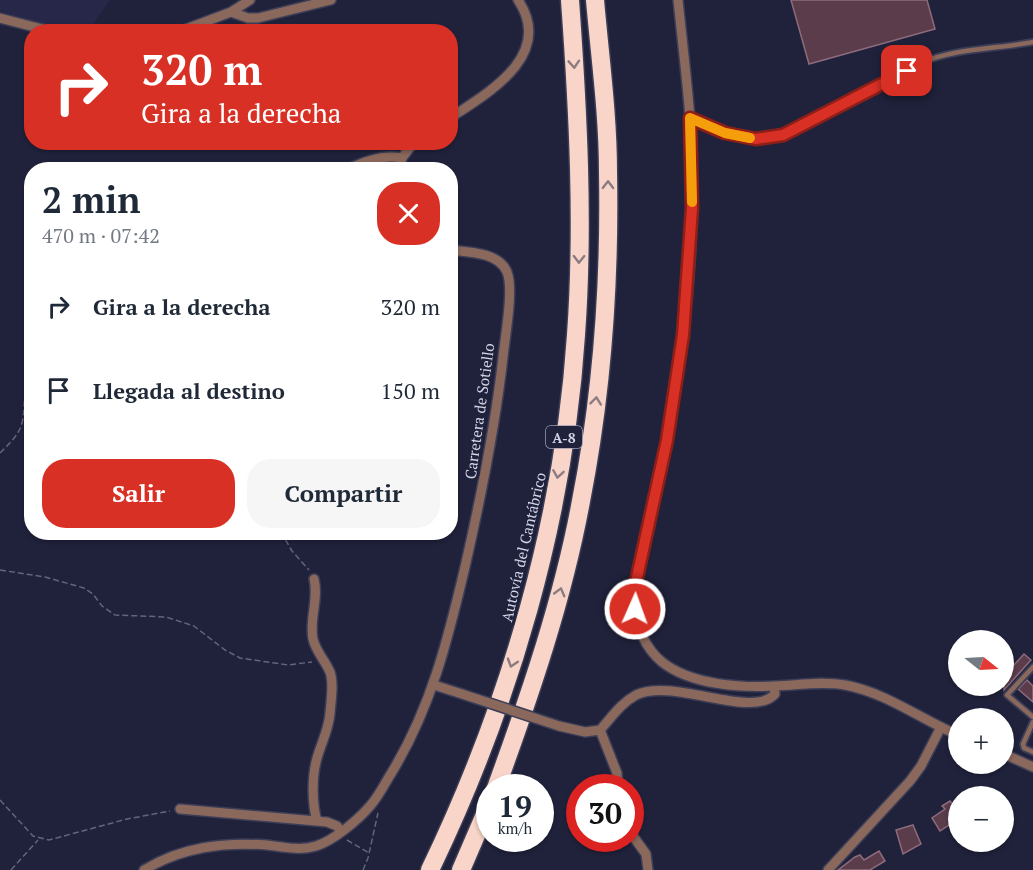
<!DOCTYPE html>
<html lang="es">
<meta charset="utf-8">
<style>
body{margin:0;font-family:"PT Serif",serif;background:#f6f6f7;color:#1f2937;height:100vh;display:flex;flex-direction:column;font-size:22px;white-space:nowrap}
*{box-sizing:border-box;margin:0}
p{font-size:20px;color:#747a83}
.icon{flex:none;width:33px;height:33px;fill:none;stroke:currentColor;stroke-width:2;stroke-linecap:round;stroke-linejoin:round}
.map{position:relative;flex:1;overflow:hidden}
.sheet{position:absolute;left:24px;top:162px;width:434px;height:378px;display:flex;flex-direction:column;background:#fff;border-radius:24px;box-shadow:0 2px 4px #0004}
.sheet>*{flex:none}
.top-card{position:absolute;left:24px;top:24px;width:434px;height:126px;border-radius:24px;box-shadow:0 2px 4px #0004;background:#d93025;color:#fff;overflow:hidden}
.needle{width:39px;rotate:108deg}
.tools{position:absolute;left:948px;top:630px;display:grid;gap:12px}
.tools a{display:grid;place-items:center;width:66px;height:66px;border-radius:50%;background:#fff;box-shadow:0 2px 4px #0004;font-size:30px}
.speed{position:absolute;left:476px;top:774px;display:flex;gap:12px;font-size:30px;font-weight:700;text-align:center}
.speed>*{display:grid;place-content:center;width:78px;height:78px;border-radius:50%;background:#fff;box-shadow:0 2px 4px #0004;line-height:1}
.speed small{font-size:15px;font-weight:400}
.speed .limit{border:9px solid #d22;background:#fff;color:#111}
.pin{position:absolute;display:grid;place-items:center;width:51px;height:51px;color:#fff;margin:-26px;border-radius:12px;box-shadow:0 3px 9px #0006}
.me{position:absolute;width:66px;margin:-33px;rotate:2deg;stroke-linejoin:round;filter:drop-shadow(0 0 4px #0008)}
.turn{display:flex;align-items:center;gap:21px;height:126px;padding:0 18px;font-size:27px}
.turn .icon{width:78px;height:78px;stroke-width:2.5}
.turn b{display:block;font-size:42px;line-height:51px}
.round{display:grid;place-items:center;flex:none;width:63px;height:63px;border-radius:24px;background:#f6f6f7}
.overview{display:flex;align-items:center;justify-content:space-between;height:102px;padding:0 18px}
h1{font-size:36px;font-weight:800;line-height:45px}
.primary-button{display:flex;gap:12px;margin-top:auto;padding:12px 18px}
.primary-button a{flex:1;height:69px;border-radius:24px;background:#d93025;color:#fff;font-size:24px;font-weight:800;line-height:69px;text-align:center}
.primary-button a+a{background:#f6f6f7;color:#1f2937}
ul{padding:0;list-style:none}
li{display:flex;align-items:center;gap:18px;height:84px;padding:0 18px}
li div{flex:1}
li b{display:block;font-size:22px}
li em{font-style:normal}
.map>svg:first-child{display:block}
</style>
<div class="map">
<svg width="1033" height="870" viewBox="0 0 1033 870">
<rect width="100%" height="100%" fill="#20223c"/>
<path fill="#272849" d="M0,0h110l-19,27h-39l-52,-16z"/>
<path fill="#5a3c4b" stroke="#8d6b7c" stroke-width="1.5" d="M791,0h136l8,29 -126,35z
M1024,654l7,6 -27,30v-14z
M1027,680l6,6v16l-15,-13z
M950,801l8,9v9l-18,12 -8,-13 13,-9 -3,-3z
M913,825l8,19 -18,10 -7,-24z
M879,851l6,10 -15,9h-32l17,-13 5,-2 4,5z"/>
<g fill="none" stroke-linecap="round" stroke-linejoin="round">
<defs>
<path id="service" d="M690,118c20,9 42,20 65,21 40,2 126,-58 166,-76 34,-15 76,-14 112,-21
M1033,667l-26,28 26,22
M1033,722l-10,22 1,4 9,4"/>
<path id="minor" d="M678,0c4,39 9,79 12,119 5,72 2,146 -7,218 -7,49 -15,98 -25,146 -9,40 -23,81 -23,122 1,21 10,43 27,57 29,23 79,26 114,24 23,-1 46,-5 69,-1 42,8 75,34 113,50
M231,12l17,6h10l73,-18
M0,18l54,14
M178,32l53,-20 19,-12
M450,118c38,-25 105,-63 68,-118
M347,170c17,-9 36,-16 55,-12
M399,170l3,-12 12,-16
M314,579c5,20 -5,40 -1,60 3,13 12,21 17,33 4,11 1,29 0,41 -1,17 -10,32 -14,49 -4,17 -4,42 1,59
M434,685l28,9
M559,726l26,6 15,-2c11,-12 21,-27 36,-35 37,-18 116,25 139,-1l-1,-8
M600,730l17,43 1,15
M1004,754l29,13
M180,809l147,13 10,4 4,6
M630,832l16,22 2,16
M144,870c38,-23 79,-28 123,-25 16,2 33,6 49,1 17,-5 42,-26 54,-40 9,-10 15,-23 22,-34 39,-64 56,-133 73,-205 16,-70 30,-138 38,-210 2,-20 11,-68 4,-85 -8,-20 -39,-20 -57,-22
M828,870l82,-89 11,-15 20,-39"/>
<path id="motorway" d="M496,788c34,-93 67,-189 85,-287 21,-107 29,-220 27,-329 0,-57 -8,-115 -13,-172
M430,870c80,-166 134,-351 146,-535 8,-111 2,-224 -6,-335
M461,870l28,-65"/>
</defs>
<use href="#service" stroke="#3c3e57" stroke-width="8"/>
<use href="#minor" stroke="#3c3e57" stroke-width="12"/>
<use href="#motorway" stroke="#3c3e57" stroke-width="21"/>
<path stroke="#62657b" stroke-width="1.5" stroke-dasharray="6 3" stroke-linecap="butt" d="M0,453c9,-9 19,-18 22,-30 4,-17 -1,-25 10,-41
M281,532l11,19 17,19
M0,570l45,7 39,11 9,6 9,12 13,9 51,2 28,9 31,24 15,8 48,7 24,-3
M0,800l33,36 16,4 78,-21 43,-8
M347,840l22,13
M11,870l27,-30
M363,870l5,-12 10,-45"/>
<use href="#service" stroke="#8b685c" stroke-width="4.5"/>
<use href="#minor" stroke="#8b685c" stroke-width="9"/>
<use href="#motorway" stroke="#f9d5c9" stroke-width="18"/>
<defs>
<path id="minor-bridge" d="M462,694l97,32"/>
</defs>
<use href="#minor-bridge" stroke="#3c3e57" stroke-width="12" stroke-linecap="butt"/>
<use href="#minor-bridge" stroke="#8b685c" stroke-width="9"/>
</g>
<defs><path id="oneway-chevron" d="M-2-3.5L2.5 0L-2 3.5" fill="none" stroke-width="1.6" stroke-linecap="round" stroke-linejoin="round" transform="scale(1.5)"/></defs>
<g stroke="#8c7c82">
<use href="#oneway-chevron" transform="translate(574 64) rotate(86)"/>
<use href="#oneway-chevron" transform="translate(608 185) rotate(-89)"/>
<use href="#oneway-chevron" transform="translate(579 259) rotate(91)"/>
<use href="#oneway-chevron" transform="translate(596 401) rotate(-84)"/>
<use href="#oneway-chevron" transform="translate(558 474) rotate(99)"/>
<use href="#oneway-chevron" transform="translate(560 592) rotate(-75)"/>
<use href="#oneway-chevron" transform="translate(512 663) rotate(108)"/>
</g>
<g fill="none" stroke-linecap="round" stroke-linejoin="round">
<defs>
<path id="route" d="M635,609l1,-27 31,-142 16,-105 9,-127 -2,-90 35,15 31,6 27,-4 124,-64"/>
</defs>
<use href="#route" stroke="#8d1f18" stroke-width="15"/>
<use href="#route" stroke="#d93025" stroke-width="10"/>
<path stroke="#f59e0b" stroke-width="10" d="M692,202l-2,-84 35,15 25,5"/>
</g>
<g text-anchor="middle" dominant-baseline="central" stroke-width="6" stroke-linejoin="round" paint-order="stroke">
<rect fill="#20223c" stroke="#9c9fb2" stroke-width="1.5" x="546" y="426" width="36" height="22" rx="4.5"/>
<g font-size="14" font-weight="bold" fill="#d1d4e5">
<text x="564" y="437">A-8</text>
</g>
<g font-size="15" fill="#d1d4e5" stroke="#20223c">
<text transform="translate(479 411) rotate(-82)">Carretera de Sotiello</text>
<text transform="translate(523 547) rotate(-77)">Autovía del Cantábrico</text>
</g>
</g>
</svg>
<div class="tools">
<a><svg class="needle" viewBox="-14 -14 28 28"><path d="M0-13l5 13h-10z" fill="#e53935"/><path d="M0 13l5-13h-10z" fill="#747a83"/></svg></a>
<a>+</a>
<a>−</a>
</div>
<div class="speed"><div>19<small>km/h</small></div><div class="limit">30</div></div>
<div class="pin" style="left:907px;top:71px;background:#d93025"><svg class="icon" aria-label="arrive" viewBox="0 0 24 24"><path d="M6 21V4h12l-3 4 3 4H6"/></svg></div>
<svg class="me" style="left:635px;top:609px" viewBox="-20 -20 40 40"><circle r="17" fill="#d93025" stroke="#fff" stroke-width="3"/><path d="M0-11L8 9 0 5-8 9z" fill="#fff"/></svg>
<div class="top-card">
<div class="turn"><svg class="icon" aria-label="right" viewBox="0 0 24 24"><path d="M7 20v-9h11M14 6l5 5-5 5"/></svg><div><b>320 m</b>Gira a la derecha</div></div>
</div>
<section class="sheet">
<div class="overview"><div><h1>2 min</h1><p>470 m · 07:42</p></div><a class="round" style="background:#d93025;color:#fff"><svg class="icon" aria-label="close" viewBox="0 0 24 24"><path d="M6 6l12 12M18 6L6 18"/></svg></a></div>
<ul>
<li><svg class="icon" aria-label="right" viewBox="0 0 24 24"><path d="M7 20v-9h11M14 6l5 5-5 5"/></svg><div><b>Gira a la derecha</b></div><em>320 m</em></li>
<li><svg class="icon" aria-label="arrive" viewBox="0 0 24 24"><path d="M6 21V4h12l-3 4 3 4H6"/></svg><div><b>Llegada al destino</b></div><em>150 m</em></li>
</ul>
<div class="primary-button"><a>Salir</a><a>Compartir</a></div>
</section>
</div>
